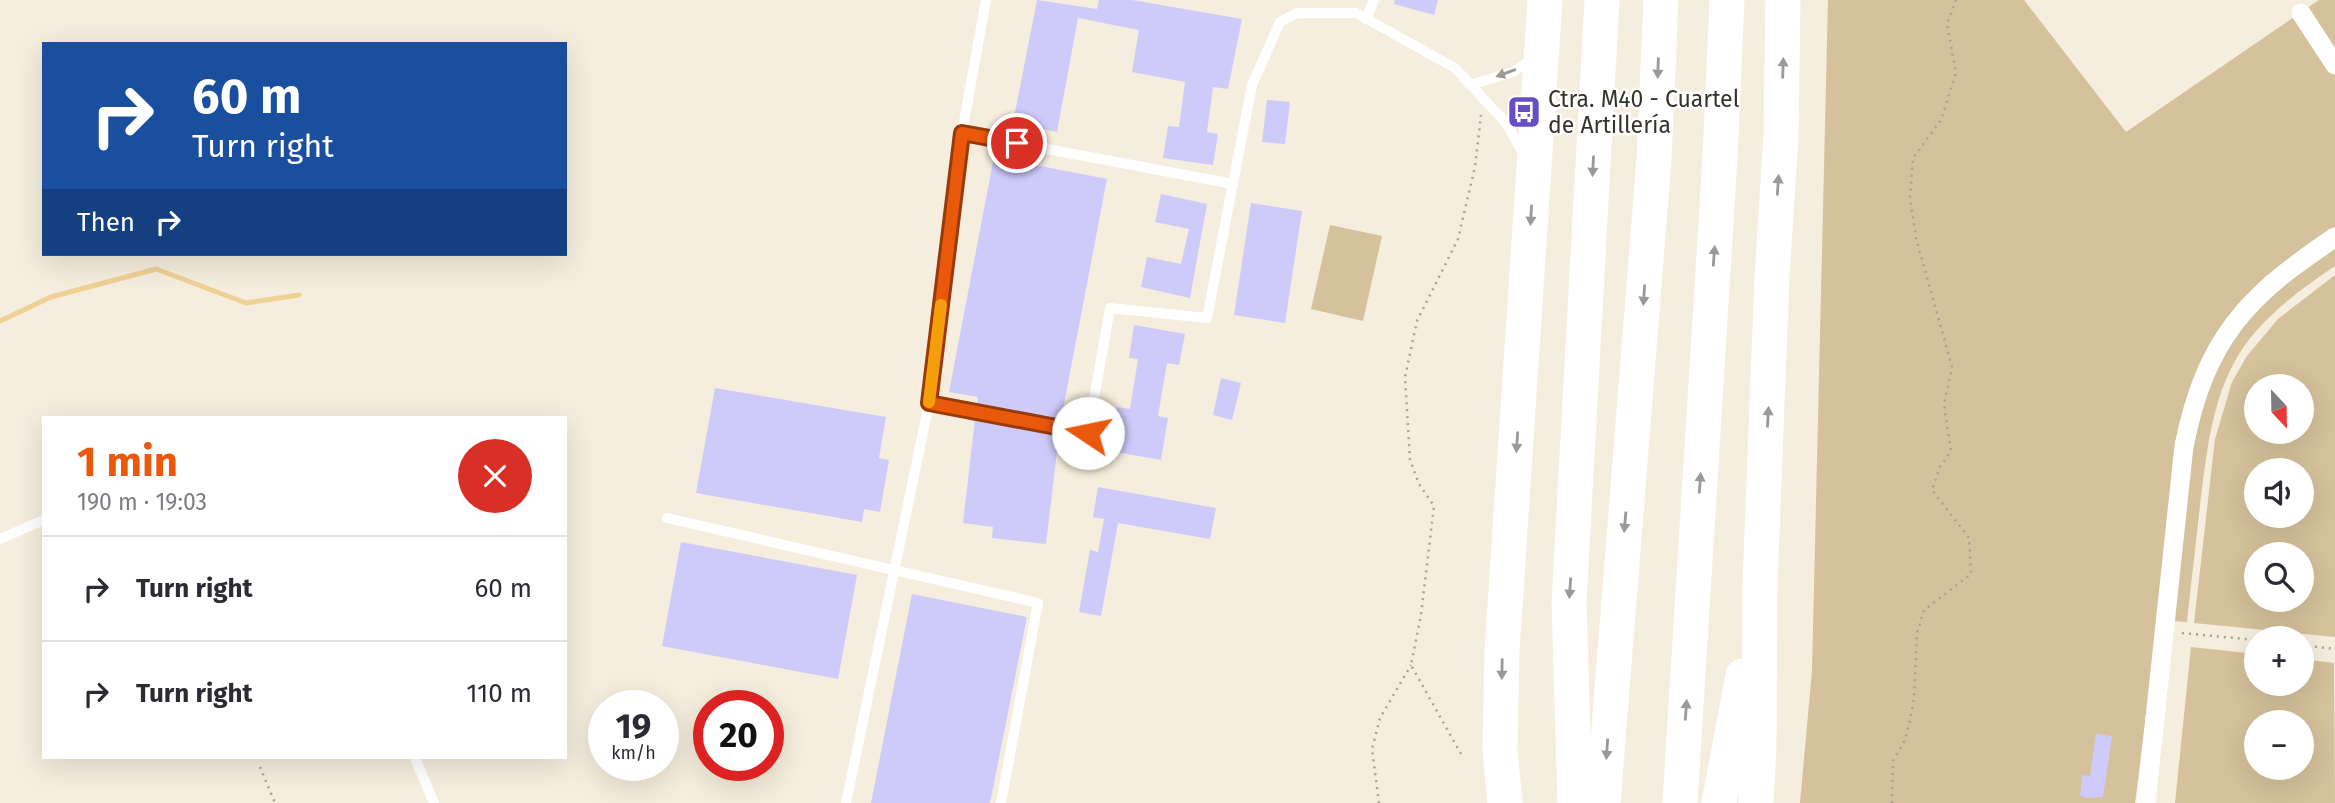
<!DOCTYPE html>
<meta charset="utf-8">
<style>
body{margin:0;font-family:"Fira Sans",sans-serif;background:#f7f7f7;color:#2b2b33;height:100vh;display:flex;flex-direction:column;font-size:26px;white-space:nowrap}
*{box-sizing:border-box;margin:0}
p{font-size:23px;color:#7c7c81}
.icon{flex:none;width:38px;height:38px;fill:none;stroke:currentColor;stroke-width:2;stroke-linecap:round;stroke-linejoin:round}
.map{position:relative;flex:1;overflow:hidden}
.panel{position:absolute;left:42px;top:416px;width:525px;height:343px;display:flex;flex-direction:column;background:#fff;border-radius:0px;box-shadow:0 7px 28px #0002}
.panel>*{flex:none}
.hud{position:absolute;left:42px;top:42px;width:525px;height:214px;border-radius:0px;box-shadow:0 7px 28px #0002;background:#1a4fa0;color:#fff;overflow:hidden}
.needle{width:46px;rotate:158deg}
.buttons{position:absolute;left:2244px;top:374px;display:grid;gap:14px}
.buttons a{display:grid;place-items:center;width:70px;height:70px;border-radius:50%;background:#fff;box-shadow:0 7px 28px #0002;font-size:35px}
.speed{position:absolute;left:588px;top:690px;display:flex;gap:14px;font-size:35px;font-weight:700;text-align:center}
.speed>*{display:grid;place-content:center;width:91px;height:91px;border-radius:50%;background:#fff;box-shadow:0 7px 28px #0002;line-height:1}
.speed small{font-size:18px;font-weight:400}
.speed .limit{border:10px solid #d22;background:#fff;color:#111}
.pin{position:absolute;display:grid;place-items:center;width:60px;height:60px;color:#fff;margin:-30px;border:4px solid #fff;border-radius:50%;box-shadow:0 2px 7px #0007}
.me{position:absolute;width:77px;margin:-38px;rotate:281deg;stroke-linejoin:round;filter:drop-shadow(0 0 5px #0008)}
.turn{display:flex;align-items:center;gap:24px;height:147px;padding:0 35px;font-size:32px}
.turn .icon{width:91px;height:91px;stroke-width:2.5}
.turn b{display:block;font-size:49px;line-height:60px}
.then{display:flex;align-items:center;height:66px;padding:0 35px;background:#0003;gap:14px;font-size:26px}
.round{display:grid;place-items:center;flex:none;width:74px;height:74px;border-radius:37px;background:#f7f7f7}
.overview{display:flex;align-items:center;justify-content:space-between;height:119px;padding:0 35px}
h1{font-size:42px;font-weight:700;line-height:52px;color:#ea580c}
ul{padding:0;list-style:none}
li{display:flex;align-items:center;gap:21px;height:105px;padding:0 35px;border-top:2px solid #e1e1e2}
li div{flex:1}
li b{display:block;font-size:26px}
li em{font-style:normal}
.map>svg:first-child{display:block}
</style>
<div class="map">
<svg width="2335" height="803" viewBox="0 0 2335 803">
<rect width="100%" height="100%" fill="#f5eddd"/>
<path fill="#d5c19b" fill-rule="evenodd" d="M1828,0h196l102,132 193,-132h16v227l-69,49 -28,28 -22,31 -48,202 -33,266h-335l12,-132z
M1330,225l52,11 -19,85 -52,-12z
M2335,249v17c-28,19 -56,39 -78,64 -44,49 -49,113 -57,175 -4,39 -9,78 -13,117l-14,-1c10,-85 13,-233 71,-298 26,-30 59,-51 91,-74z
M2335,275v362l-141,-14 21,-184 17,-57 15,-26 31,-37zM2256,387h45v45h-45zM2256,471h45v45h-45zM2256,555h45v45h-45z
M2191,647l65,7v30h45v-25l33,4 1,140h-160zM2256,723h45v45h-45z"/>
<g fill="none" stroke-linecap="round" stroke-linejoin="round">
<path stroke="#efd095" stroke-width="5" d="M0,321l51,-24 105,-28 90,34 53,-8"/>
</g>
<path fill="#cecbfb" d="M1037,0l60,9 2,-9h33l110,19 -14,70 -15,-2 -6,45 11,2 -5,31 -50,-7 5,-32 11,1 6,-45 -53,-10 7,-42 -61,-12 -21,114 -44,-9z
M1395,0h43l-4,15 -40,-11z
M1267,100l23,2 -5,42 -23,-2z
M994,157l113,22 -46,241 -84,-15 1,-8 -29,-5z
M1161,194l46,10 -17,94 -49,-11 6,-30 34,7 8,-35 -34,-7z
M1251,203l51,8 -17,112 -51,-8z
M1134,325l51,9 -6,31 -12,-2 -9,53 10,2 -7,42 -51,-9 7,-44 13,2 8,-50 -9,-1z
M1221,378l20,5 -9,37 -19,-5z
M715,388l171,29 -7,41 10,2 -9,52 -16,-3 -2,13 -166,-29z
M975,419l84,16 -13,109 -54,-6 1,-11 -30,-4z
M1098,487l118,21 -6,31 -92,-16 -17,93 -22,-4 11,-62 8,2 6,-33 -11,-2z
M681,542l176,33 -19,104 -176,-33z
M912,594l115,23 -37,186h-119z
M2096,734l16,2 -9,61 -16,1 -7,-3 2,-20 8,1z"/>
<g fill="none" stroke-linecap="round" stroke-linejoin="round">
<path stroke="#a9a397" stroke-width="2.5" stroke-dasharray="2 5" stroke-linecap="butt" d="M2182,633l74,7
M2301,645l34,4
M1461,754l-50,-89 10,-50 13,-109 -15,-22 -9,-24 -5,-83 12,-56 41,-82 17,-72 6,-52
M260,767l15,36
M1379,803l-7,-54 8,-31 31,-53
M1892,803l1,-42 12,-21 5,-20 4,-21 3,-66 7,-23 47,-36 -2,-36 -37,-48 8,-23 11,-16 -7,-46 8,-38 -36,-129 -6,-41 3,-39 28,-38 15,-47 -9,-49 9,-24"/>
<path stroke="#fff" stroke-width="10" d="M1366,19l8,-19
M1470,85l43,-13 20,-13
M962,133l271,51
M929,403l159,30 22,-125 97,10 45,-233 28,-63 17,-9h59l99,55 51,55 17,30
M667,518l371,85 -37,200
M0,539l44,-19
M415,758l19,45
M846,803l83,-400 33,-270 24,-133"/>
<path stroke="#fff" stroke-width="19" d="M2301,13l34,52
M2146,803l38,-357c22,-108 62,-149 151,-209"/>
<path stroke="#fff" stroke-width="35" d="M1505,803l-5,-53 2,-99 43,-651
M1575,803l-6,-201 33,-602
M1603,803l51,-644 7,-159
M1680,803l40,-646 7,-157
M1719,803l24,-127
M1756,803l3,-54 1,-166 12,-306 9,-142 2,-135"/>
</g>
<defs><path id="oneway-solid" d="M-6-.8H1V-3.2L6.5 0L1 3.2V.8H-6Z" transform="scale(1.75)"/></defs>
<g fill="#9a9996">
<use href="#oneway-solid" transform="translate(1658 68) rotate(92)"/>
<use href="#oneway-solid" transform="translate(1783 68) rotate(-88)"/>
<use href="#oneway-solid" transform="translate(1506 73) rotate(160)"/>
<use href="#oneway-solid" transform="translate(1593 166) rotate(93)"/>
<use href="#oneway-solid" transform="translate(1778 185) rotate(-86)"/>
<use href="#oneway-solid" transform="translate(1531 215) rotate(93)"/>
<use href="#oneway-solid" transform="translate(1714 256) rotate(-86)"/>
<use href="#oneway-solid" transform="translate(1644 295) rotate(94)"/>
<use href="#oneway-solid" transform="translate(1768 417) rotate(-87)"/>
<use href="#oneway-solid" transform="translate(1517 442) rotate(94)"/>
<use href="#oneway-solid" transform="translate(1700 483) rotate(-86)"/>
<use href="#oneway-solid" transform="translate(1625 522) rotate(95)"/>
<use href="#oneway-solid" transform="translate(1570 588) rotate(94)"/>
<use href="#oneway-solid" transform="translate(1502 669) rotate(91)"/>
<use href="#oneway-solid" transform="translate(1686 710) rotate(-86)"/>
<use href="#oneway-solid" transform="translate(1607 749) rotate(94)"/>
</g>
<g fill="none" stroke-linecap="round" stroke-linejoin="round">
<defs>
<path id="route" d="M1017,143l-55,-10 -33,270 159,30"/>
</defs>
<use href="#route" stroke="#983908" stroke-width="18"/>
<use href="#route" stroke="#ea580c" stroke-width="12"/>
<path stroke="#f59e0b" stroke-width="12" d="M929,402l12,-97"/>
</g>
<defs>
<symbol id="bus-square" viewBox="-11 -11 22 22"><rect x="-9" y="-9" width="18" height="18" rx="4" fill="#674ec7" stroke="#fff"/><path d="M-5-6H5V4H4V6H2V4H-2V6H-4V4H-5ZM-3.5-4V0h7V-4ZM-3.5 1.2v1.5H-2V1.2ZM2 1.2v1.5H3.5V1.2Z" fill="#fff"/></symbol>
</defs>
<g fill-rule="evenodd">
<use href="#bus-square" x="1505" y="93" width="38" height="38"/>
</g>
<g text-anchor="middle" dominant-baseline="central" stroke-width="5" stroke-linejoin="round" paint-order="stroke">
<g font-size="23" fill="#36332d" stroke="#fff" text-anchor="start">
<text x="1548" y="99">Ctra. M40 - Cuartel<tspan x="1548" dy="26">de Artillería</tspan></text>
</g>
</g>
</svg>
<div class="buttons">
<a><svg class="needle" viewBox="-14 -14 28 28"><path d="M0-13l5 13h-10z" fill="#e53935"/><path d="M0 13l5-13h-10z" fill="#7c7c81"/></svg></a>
<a><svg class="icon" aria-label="sound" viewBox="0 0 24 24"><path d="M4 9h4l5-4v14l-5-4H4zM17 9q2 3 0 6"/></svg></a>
<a><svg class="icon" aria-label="search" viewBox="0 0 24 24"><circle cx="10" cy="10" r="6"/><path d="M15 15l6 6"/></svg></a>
<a>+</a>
<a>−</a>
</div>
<div class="speed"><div>19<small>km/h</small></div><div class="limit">20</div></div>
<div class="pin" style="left:1017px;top:143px;background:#d93025"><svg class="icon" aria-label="arrive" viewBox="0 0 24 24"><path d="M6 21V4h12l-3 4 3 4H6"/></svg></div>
<svg class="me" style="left:1088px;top:433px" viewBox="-20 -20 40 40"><circle r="19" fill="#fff"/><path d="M0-13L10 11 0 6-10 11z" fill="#ea580c"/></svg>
<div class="hud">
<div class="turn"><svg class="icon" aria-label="right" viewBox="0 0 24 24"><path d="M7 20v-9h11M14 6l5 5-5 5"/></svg><div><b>60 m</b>Turn right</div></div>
<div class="then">Then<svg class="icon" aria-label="right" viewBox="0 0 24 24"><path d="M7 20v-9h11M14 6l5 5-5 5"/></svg></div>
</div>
<section class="panel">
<div class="overview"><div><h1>1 min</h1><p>190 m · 19:03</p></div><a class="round" style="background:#d93025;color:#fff"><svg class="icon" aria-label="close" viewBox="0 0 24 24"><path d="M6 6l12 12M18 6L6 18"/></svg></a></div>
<ul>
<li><svg class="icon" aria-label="right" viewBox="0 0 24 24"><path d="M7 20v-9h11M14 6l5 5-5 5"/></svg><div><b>Turn right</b></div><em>60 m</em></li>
<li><svg class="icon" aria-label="right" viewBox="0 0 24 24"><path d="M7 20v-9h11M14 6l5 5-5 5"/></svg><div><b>Turn right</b></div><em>110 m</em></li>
</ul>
</section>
</div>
